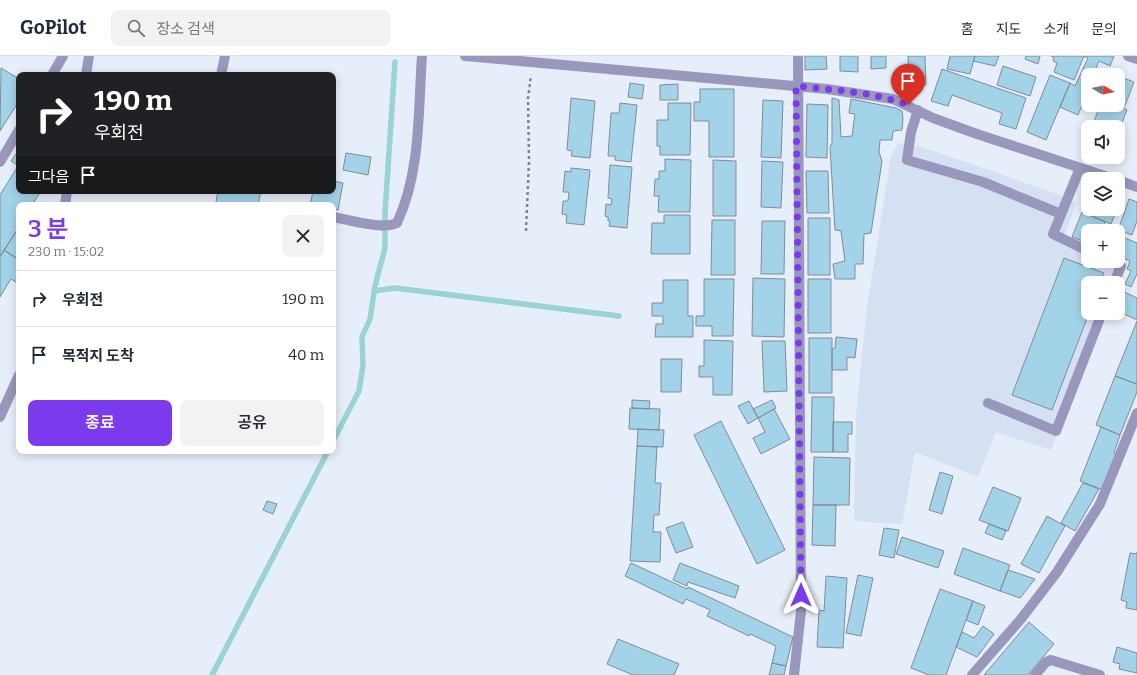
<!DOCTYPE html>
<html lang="ko">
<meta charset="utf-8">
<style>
body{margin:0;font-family:Bitter,"Noto Sans KR",serif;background:#f2f2f3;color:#1f2937;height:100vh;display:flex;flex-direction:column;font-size:15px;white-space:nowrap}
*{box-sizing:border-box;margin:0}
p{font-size:13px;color:#747a83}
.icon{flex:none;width:22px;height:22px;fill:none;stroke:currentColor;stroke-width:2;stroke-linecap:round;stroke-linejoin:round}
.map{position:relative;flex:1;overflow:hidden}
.details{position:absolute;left:16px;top:146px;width:320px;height:252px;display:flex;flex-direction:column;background:#fff;border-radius:8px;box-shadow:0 2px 10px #0003}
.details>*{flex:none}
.top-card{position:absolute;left:16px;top:16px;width:320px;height:122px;border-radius:8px;box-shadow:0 2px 10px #0003;background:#202124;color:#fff;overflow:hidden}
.needle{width:26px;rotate:100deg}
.tools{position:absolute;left:1081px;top:12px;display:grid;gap:8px}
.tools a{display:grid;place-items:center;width:44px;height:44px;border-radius:8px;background:#fff;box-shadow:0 2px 10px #0003;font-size:20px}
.pin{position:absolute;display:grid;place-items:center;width:34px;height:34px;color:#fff;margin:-41px -17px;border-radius:50% 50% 50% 0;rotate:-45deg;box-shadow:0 0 4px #0007}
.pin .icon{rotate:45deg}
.me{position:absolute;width:44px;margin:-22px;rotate:0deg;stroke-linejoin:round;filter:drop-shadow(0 0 3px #0008)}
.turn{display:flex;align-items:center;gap:14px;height:84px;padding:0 12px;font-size:18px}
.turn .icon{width:52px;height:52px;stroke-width:2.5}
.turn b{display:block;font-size:28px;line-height:34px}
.then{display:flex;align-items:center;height:38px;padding:0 12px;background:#0003;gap:8px;font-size:15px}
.round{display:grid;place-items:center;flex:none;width:42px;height:42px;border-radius:8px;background:#f2f2f3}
.summary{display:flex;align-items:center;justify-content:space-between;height:68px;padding:0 12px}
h1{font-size:24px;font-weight:600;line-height:30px;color:#7c3aed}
.action{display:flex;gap:8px;margin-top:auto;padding:8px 12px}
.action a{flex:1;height:46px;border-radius:8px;background:#7c3aed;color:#fff;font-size:16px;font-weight:600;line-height:46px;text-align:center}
.action a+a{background:#f2f2f3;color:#1f2937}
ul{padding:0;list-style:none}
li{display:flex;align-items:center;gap:12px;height:56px;padding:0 12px;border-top:1px solid #e0e1e3}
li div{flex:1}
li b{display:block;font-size:15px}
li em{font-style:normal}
header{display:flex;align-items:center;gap:24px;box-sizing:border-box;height:56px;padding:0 20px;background:#fff;border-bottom:1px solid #e0e1e3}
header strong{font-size:19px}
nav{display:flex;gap:22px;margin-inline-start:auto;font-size:14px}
.search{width:280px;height:36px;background:#f2f2f3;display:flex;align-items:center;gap:10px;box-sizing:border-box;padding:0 14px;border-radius:8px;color:#747a83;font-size:15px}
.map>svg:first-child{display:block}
</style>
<header>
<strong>GoPilot</strong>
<div class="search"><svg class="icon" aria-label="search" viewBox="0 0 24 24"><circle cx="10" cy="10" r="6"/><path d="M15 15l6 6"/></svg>장소 검색</div>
<nav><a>홈</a><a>지도</a><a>소개</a><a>문의</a></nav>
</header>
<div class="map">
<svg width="1137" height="619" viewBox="0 0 1137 619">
<rect width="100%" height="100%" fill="#e6eef9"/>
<path fill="#d5e1f3" d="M898,87l22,3 137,48 20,9 -13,33 24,11v14h30v-1l8,3 -8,21 -30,-1v30h19l-56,137 -55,-18 -18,45 -63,-25 -13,72 -48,-3 2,-107 11,-107 24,-151z"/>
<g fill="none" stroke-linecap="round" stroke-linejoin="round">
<path stroke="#99d3d4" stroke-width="5.5" d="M374,235l21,-3 224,28
M333,385l26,-50 4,-26 -1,-28 8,-18 5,-33 10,-38v-35l10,-151
M212,619l116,-224"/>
</g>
<path fill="#a3d3e9" stroke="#808d93" d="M805,0h21l1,13 -22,1z
M840,0h18v16l-18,-1z
M871,0h15v12l-15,1z
M908,0h17l1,29 -17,1z
M950,0h25l-5,18 -23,-5z
M975,0h24l-4,10 -22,-5z
M1026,0h14l-2,8 -13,-5z
M1051,0h33l-10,24 -20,-8 3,-9 -4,-2 1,-4z
M1084,0h30l-4,10 -11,-5 -6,14h-5l-2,15 2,1 -10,24 -18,-8 10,-24 5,3 13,-28z
M1003,10l33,11 -6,19 -33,-11z
M1,12l18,11v22l-19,30z
M942,13l84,29 -10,31 -17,-5 3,-11 -50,-18 -4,11 -17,-5z
M1050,19l20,8 -24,57 -19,-8z
M1118,20l16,6 -10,26 3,2 -8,20 -1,-3h-26l8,-22h18z
M630,27l14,2 -2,14 -14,-2z
M678,28v16h-18v-15z
M700,33h34v68h-25v-36h-15v-19h6z
M571,42l24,3 -5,57 -19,-2 1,-5 -5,-1z
M832,42l7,2 2,37 11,-1 3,-22 -6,-1 2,-14 45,9 6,3 1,7 -1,12 -9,1 -1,9h-12l-1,12 3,9 -11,72 -7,1 -1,30h-8v15h-20l-2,-15 12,-3 -4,-30 -6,-1 -5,-83 2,-4z
M763,44l20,1 -2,57 -20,-1z
M620,47l17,2 -6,57 -16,-2v-4h-7l3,-43h8z
M668,47h23l-1,52h-30v-9h-3v-26h11z
M807,48l21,1 -1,53 -21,-1z
M19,94v16l-8,-5z
M346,97l25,4 -3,18 -25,-5z
M665,103l26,1 -1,52h-32l1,-16h-5l1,-17h4v-8h6z
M713,104l23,1v55h-23z
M762,105l21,1 -2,46 -20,-1z
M610,109l22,2 -5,61 -18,-2 1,-5h-2v-4l-3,-1 1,-12 5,1 1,-6 -4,-1z
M18,110l1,25h22l-9,14h-13v22l-19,30v-62z
M571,112l19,2 -6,55 -18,-2 1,-8 -5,-1 1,-13h5l1,-9h-6l2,-21 6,1z
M806,115h22l1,42h-22z
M333,125l10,2 -5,27 -5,-1v-4h-23l3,-14h20z
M218,135h43l-3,14h-28l-14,-3z
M1129,143l8,3v19l-5,14 -14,-5z
M1095,153h22l-6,15 -19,-8z
M1082,156l23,10 -4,9h-13v12l-16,-6z
M664,159h26v39h-39l1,-31h12z
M808,162h22v57h-22z
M712,164h23v55h-24z
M762,165h23l-1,53h-23z
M19,171v33l-15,-10z
M1118,179l19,8v31l-6,13 -6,-3 6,-13 -4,-2 3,-8 -12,-5z
M4,194l15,10v24l-8,-5 -11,18v-40z
M1064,202l40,15 -4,10h-12l1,30 -37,97 -40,-15z
M753,222l32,1 -1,58 -32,-1z
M704,223h30l-1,57h-21v-10h-16v-10h8z
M808,223h23v54h-23z
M663,224h25v36h5v21h-38l1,-13h7v-8h-11v-13h11z
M1118,233l19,9v22l-19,-9z
M1137,265v63l-22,-8z
M836,281l21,2 -2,19 -8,-1v13h-15v-21l3,-1z
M809,282h23v55h-23z
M704,284l29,1 -1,54h-19v-18h-14v-11h5z
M762,285h23l2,50 -23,1z
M661,303h21l-1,33h-20z
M1115,320l22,8v8l-17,43 -24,-10z
M812,341h22l-1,55h-22z
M632,344l18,1 -1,8 -17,-1z
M772,344l4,8 -18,10 -5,-9z
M749,345l9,17 -10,6 -10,-18z
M630,352l30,1 -1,21 -30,-1z
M774,353l16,30 -29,15 -8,-16 12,-6 -7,-14z
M721,365l64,129 -28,14 -63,-129z
M833,366h19v12h-4v18h-15z
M1101,371l19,8 -6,18 3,1 -14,36 -23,-9z
M638,373l26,1 -1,17 -26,-1z
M637,390l20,1 -2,36h6l-2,32h-5l-1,17h8l-1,30 -30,-1z
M814,401l36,1 -1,47h-36z
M940,416l13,4 -11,38 -13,-4z
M1083,427l16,6 -24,42 -14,-8z
M993,431l28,11 -13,33 -29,-11z
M267,445l10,3 -4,10 -10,-4z
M813,449h23l-1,41 -23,-1z
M1047,460l18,10 -26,47 -18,-9z
M683,466l10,25 -17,6 -10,-25z
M989,468l17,7 -4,9 -17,-7z
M884,472l15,2 -5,28 -15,-3z
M902,481l42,14 -6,17 -42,-14z
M963,492l47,17 -10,26 -46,-17z
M1137,496v58l-11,-2 1,-6 -6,-2 9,-47 7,1z
M631,507l56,26 1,-2 105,50 -7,29 -14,-3 4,-17 -26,-12 -1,2 -42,-20 3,-6 -24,-11 -3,5 -58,-28z
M680,507l59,23 -4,12 -47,-16 -1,4 -14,-6z
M1008,514l27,9 -15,19 -20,-7z
M858,519l15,3 -12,58 -15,-3z
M826,520l21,2 -4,70 -26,-1 2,-37 5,1z
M940,533l33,12 -27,74h-17l-18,-7z
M973,545l12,5 -7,19 -12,-5z
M1029,566l25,22 -26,31h-44z
M983,570l11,8 -17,23 -21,-10 6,-15 12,6z
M618,583l61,25 -5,11h-41l-26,-11z
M1117,591l20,6v20l-18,-4 1,-5 -7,-2z
M772,607l14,3 -2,9h-15z"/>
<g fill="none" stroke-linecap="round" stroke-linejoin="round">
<path stroke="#81868e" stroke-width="2.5" stroke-dasharray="3 3" stroke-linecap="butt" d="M526,175l3,-70 -1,-63 3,-23"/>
<path stroke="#9997bc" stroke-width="10" d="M465,0l362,33 66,10 40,19 44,16 137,45
M1128,0l9,3
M52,19l11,-19
M86,19l3,-19
M221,19l4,-19
M918,54l-7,22 -4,28 76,22 78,32
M0,106l19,-32
M1080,112l-27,66 35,17
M1118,124l19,7
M65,149l2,-14
M333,161c17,3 49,13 64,6 24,-52 21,-111 25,-167
M1110,205l11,5 -7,17
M988,347l68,28 46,-118
M0,361l19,-42
M794,619l7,-64 -3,-555
M972,619l49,-56 36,-47 43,-68 37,-91
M1035,619l11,-13 5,-2 49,15"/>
</g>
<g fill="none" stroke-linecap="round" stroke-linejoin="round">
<path stroke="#7c3aed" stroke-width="7" stroke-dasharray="0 12.6" d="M801,539l-5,-509c37,4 78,6 112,19"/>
</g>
</svg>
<div class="tools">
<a><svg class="needle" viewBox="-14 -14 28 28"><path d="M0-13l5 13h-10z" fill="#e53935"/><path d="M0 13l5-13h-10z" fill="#747a83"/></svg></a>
<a><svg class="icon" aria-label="sound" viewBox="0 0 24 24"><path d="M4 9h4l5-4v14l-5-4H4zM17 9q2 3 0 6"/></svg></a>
<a><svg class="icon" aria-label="layers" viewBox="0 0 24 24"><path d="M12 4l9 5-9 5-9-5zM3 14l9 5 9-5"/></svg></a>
<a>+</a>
<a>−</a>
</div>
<div class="pin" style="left:908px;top:49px;background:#d93025"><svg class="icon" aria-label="arrive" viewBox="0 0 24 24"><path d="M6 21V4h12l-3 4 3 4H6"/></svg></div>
<svg class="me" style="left:801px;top:539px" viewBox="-20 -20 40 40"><path d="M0-17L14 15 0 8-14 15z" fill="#7c3aed" stroke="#fff" stroke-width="4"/></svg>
<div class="top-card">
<div class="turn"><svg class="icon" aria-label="right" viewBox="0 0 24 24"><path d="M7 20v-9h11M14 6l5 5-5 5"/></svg><div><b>190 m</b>우회전</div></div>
<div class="then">그다음<svg class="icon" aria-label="arrive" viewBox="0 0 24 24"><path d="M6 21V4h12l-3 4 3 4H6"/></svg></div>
</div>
<section class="details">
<div class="summary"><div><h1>3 분</h1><p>230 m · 15:02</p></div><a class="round"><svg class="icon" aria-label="close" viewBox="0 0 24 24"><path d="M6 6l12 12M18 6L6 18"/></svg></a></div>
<ul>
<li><svg class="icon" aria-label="right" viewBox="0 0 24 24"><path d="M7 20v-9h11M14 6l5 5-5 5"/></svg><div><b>우회전</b></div><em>190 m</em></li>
<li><svg class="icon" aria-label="arrive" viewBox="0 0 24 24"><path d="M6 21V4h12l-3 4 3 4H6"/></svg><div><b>목적지 도착</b></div><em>40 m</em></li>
</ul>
<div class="action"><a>종료</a><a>공유</a></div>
</section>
</div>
